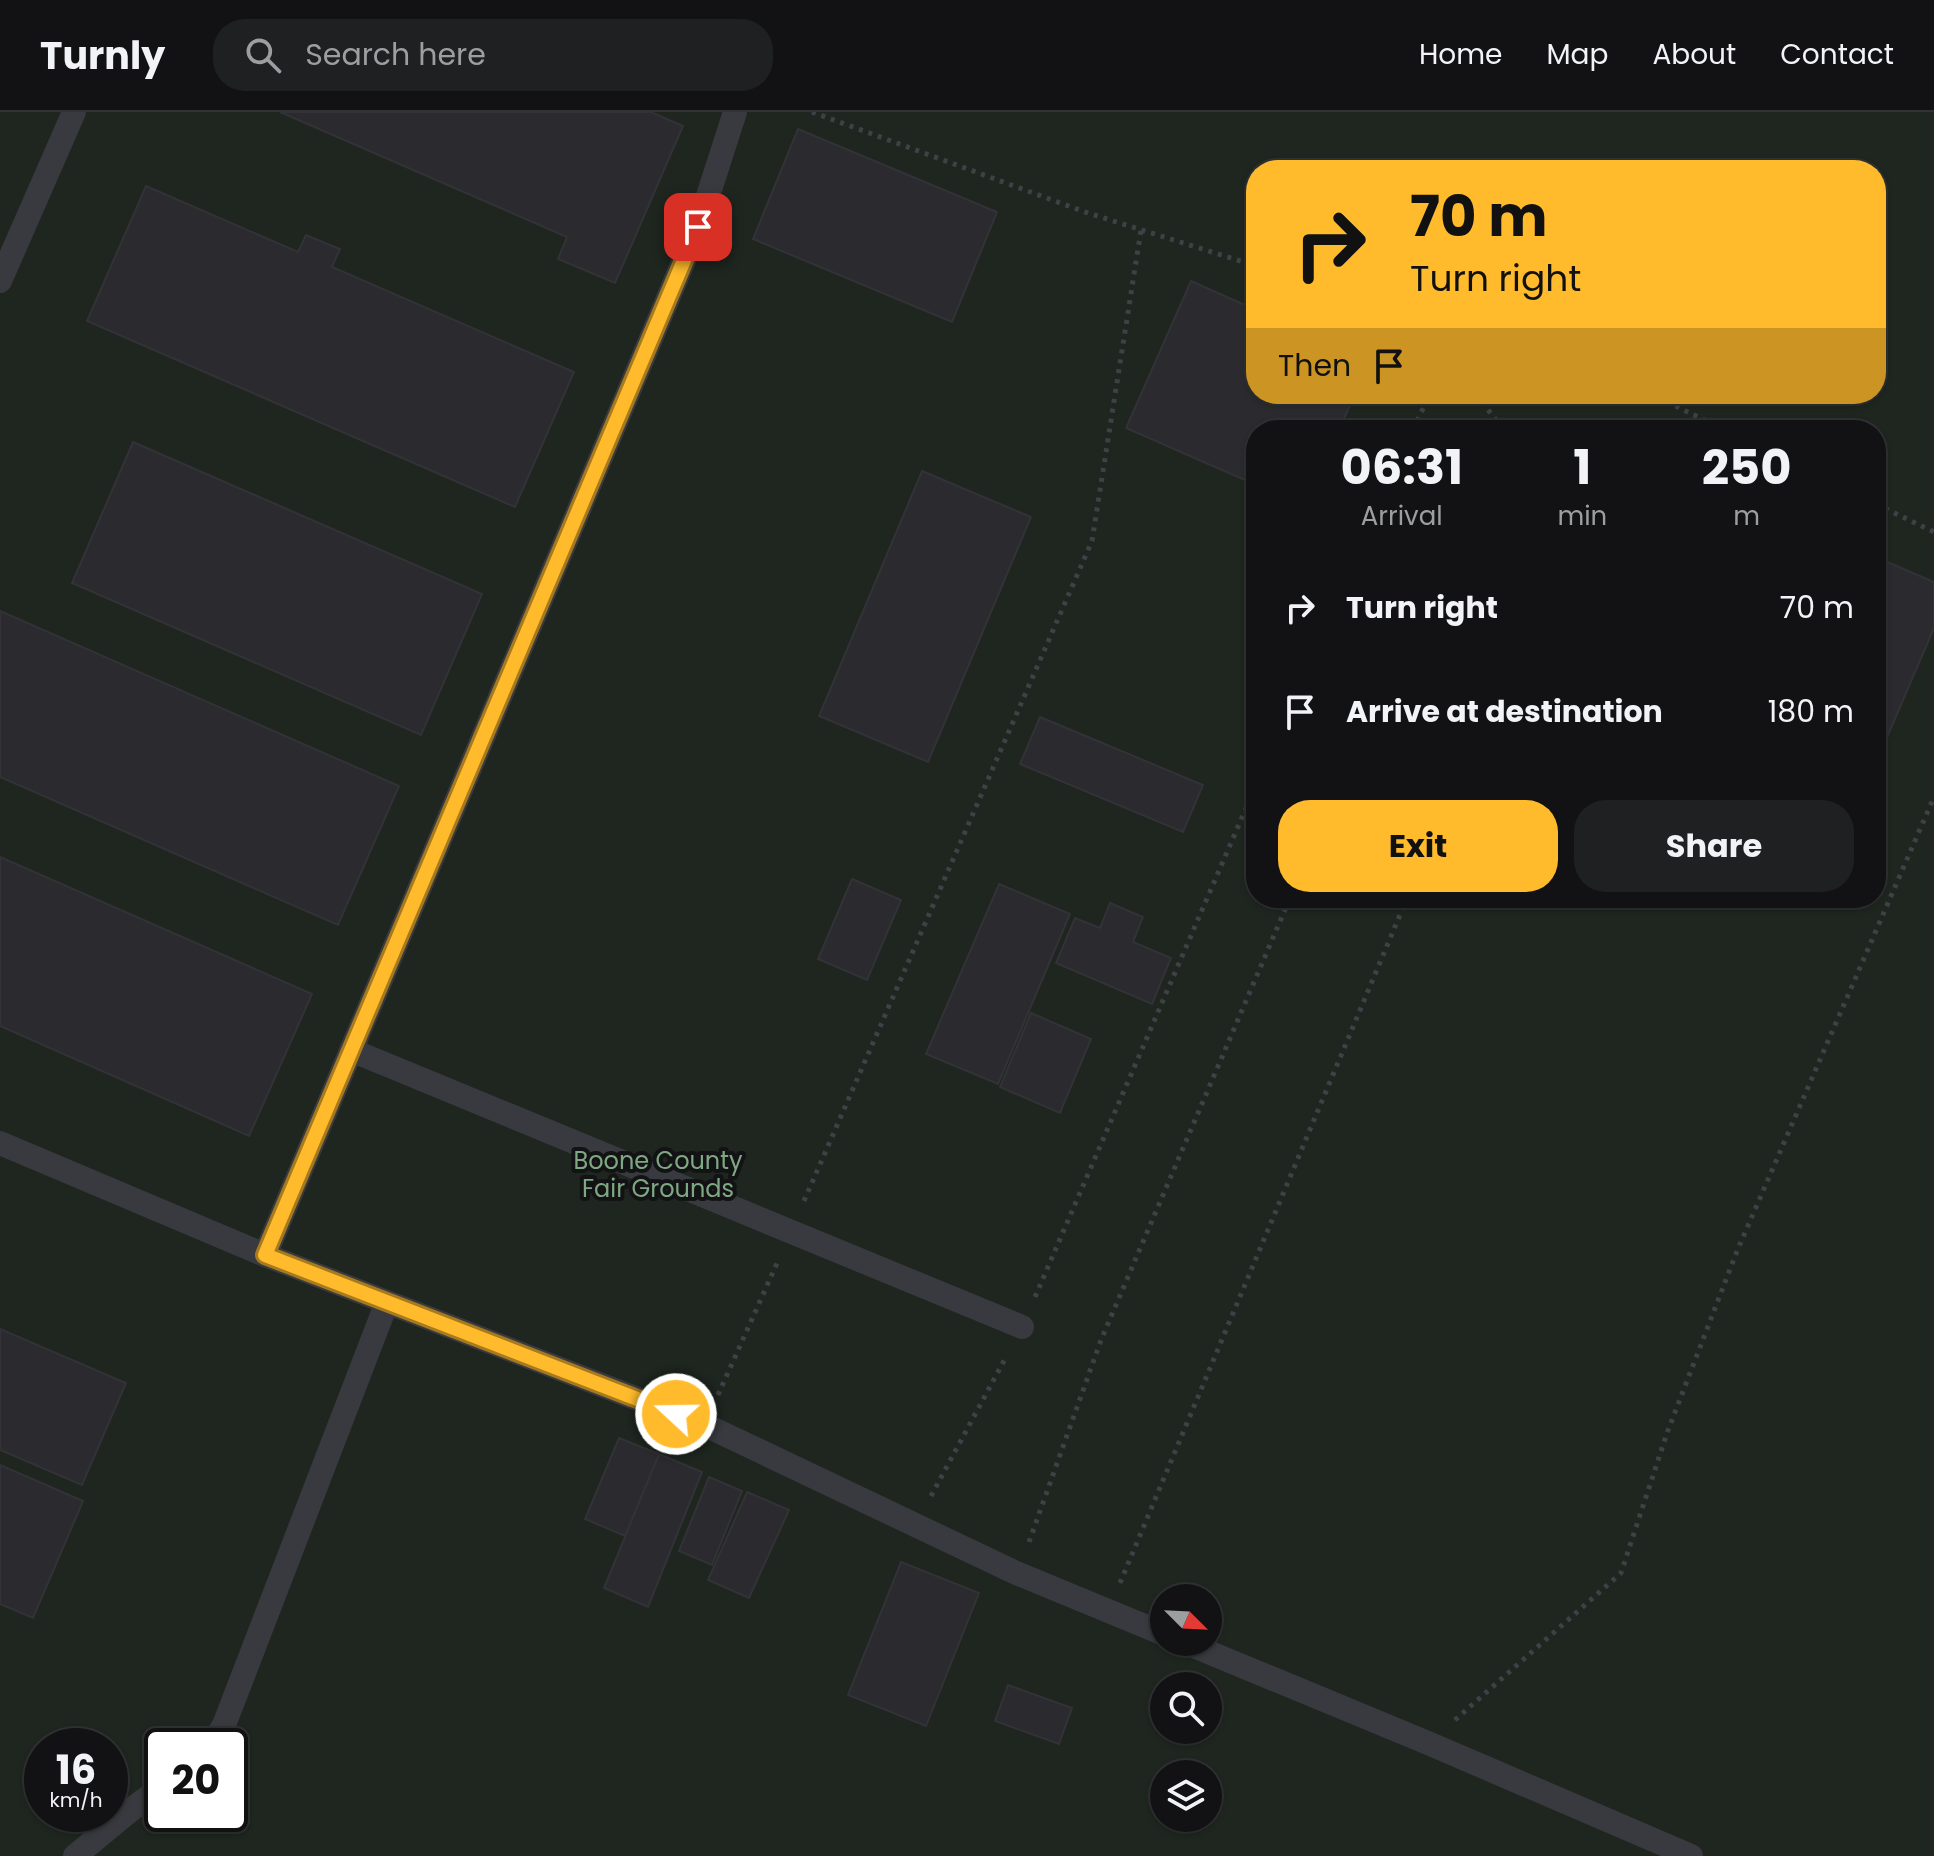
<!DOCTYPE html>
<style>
body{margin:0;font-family:Poppins,sans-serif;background:#1f2022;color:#f1f3f6;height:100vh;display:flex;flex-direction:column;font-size:30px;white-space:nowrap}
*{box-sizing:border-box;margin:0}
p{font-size:26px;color:#9c9ea0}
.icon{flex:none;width:44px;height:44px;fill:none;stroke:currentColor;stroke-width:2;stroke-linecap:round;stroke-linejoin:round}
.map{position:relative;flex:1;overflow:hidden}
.sheet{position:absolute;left:1246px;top:308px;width:640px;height:488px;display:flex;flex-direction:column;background:#121214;border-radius:32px;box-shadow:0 2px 6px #0004,0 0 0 2px #313234}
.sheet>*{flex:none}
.banner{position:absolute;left:1246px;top:48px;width:640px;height:244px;border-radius:32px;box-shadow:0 2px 6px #0004,0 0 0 2px #313234;background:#ffbb2c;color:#111;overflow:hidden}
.needle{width:52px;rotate:114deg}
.fabs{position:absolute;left:1150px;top:1472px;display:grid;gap:16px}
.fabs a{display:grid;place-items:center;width:72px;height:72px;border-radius:50%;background:#121214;box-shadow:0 2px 6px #0004,0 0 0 2px #313234;font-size:40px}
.speed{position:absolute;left:24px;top:1616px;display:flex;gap:16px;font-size:40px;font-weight:700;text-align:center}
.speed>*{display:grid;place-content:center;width:104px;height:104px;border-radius:50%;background:#121214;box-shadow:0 2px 6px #0004,0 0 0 2px #313234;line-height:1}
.speed small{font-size:20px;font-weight:400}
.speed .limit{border:4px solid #111;border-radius:12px;background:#fff;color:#111}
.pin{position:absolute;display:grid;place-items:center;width:68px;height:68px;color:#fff;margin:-34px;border-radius:16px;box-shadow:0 4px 12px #0006}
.me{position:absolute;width:88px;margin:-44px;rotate:291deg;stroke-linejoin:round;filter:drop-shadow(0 0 6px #0008)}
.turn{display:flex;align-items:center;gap:28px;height:168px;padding:0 32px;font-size:36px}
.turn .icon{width:104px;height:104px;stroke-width:2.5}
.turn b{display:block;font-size:56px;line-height:68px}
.then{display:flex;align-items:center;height:76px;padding:0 32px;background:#0003;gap:16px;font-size:30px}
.eta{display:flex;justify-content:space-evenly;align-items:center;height:136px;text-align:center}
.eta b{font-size:48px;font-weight:700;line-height:56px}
.button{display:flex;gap:16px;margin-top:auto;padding:16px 32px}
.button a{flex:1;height:92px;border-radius:32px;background:#ffbb2c;color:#111;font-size:32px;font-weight:700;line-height:92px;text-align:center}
.button a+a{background:#1f2022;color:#f1f3f6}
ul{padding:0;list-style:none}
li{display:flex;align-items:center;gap:24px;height:104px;padding:0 32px}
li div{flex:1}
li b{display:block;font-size:30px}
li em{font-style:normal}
header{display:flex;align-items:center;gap:48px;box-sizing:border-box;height:112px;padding:0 40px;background:#121214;border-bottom:2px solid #313234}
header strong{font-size:38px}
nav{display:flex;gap:44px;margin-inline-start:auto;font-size:28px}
.search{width:560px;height:72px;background:#1f2022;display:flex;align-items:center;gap:20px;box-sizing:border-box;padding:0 28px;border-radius:32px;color:#9c9ea0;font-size:30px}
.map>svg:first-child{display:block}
</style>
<header>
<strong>Turnly</strong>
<div class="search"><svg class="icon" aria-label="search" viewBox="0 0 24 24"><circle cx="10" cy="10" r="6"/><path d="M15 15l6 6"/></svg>Search here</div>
<nav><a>Home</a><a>Map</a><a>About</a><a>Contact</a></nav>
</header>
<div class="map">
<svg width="1934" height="1744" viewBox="0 0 1934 1744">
<rect width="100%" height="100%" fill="#18181b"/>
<path fill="#1e261f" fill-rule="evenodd" d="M0,0h1934v1744h-1934zM1256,58h620v224h-620zM1256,318h620v468h-620zM1164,1486h44v44h-44zM1164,1574h44v44h-44zM42,1634h68v68h-68zM162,1634h68v68h-68zM1164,1662h44v44h-44z"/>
<path fill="#2b2b2f" stroke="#323237" stroke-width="2" d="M280,0h371l32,14 -68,157 -57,-24 9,-22z
M798,17l199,83 -45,110 -199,-83z
M146,74l152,66 8,-17 34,14 -8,18 242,105 -59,135 -428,-186z
M1191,169l65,29v84h99l-16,36h-83v55l-130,-57z
M133,330l349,152 -61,141 -349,-152z
M922,359l109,46 -103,245 -109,-46z
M1876,445l58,25v46l-58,135z
M0,499l399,175 -61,139 -338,-148z
M1040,605l163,68 -20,47 -163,-68z
M0,745l312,137 -63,142 -249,-110z
M852,767l49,21 -34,80 -49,-21z
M999,772l71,30 -72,170 -72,-30z
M1110,791l33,14 -10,25 38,16 -19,46 -96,-41 19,-45 25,10z
M1031,901l60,26 -31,74 -60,-26z
M0,1217l126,54 -44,102 -82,-35z
M619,1326l40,16 -34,82 -40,-17z
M659,1342l43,18 -54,135 -44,-19z
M0,1353l83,36 -50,117 -33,-14z
M709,1365l33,14 -30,74 -33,-14z
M747,1380l42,18 -40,88 -41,-18z
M901,1450l78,31 -53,133 -78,-31z
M1008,1573l64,23 -13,36 -64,-23z"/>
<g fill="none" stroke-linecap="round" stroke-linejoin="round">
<path stroke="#3f4147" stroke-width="5" stroke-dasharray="4 6" stroke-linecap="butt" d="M812,0l273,100 171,54
M1476,282l26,34 -1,2
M1538,282l14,6 113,1 60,29
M1413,318l17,-36
M1876,392l58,28
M804,1089l288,-660 49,-311
M1035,1185l221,-512
M718,1283l60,-134
M931,1384l75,-139
M1029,1430l72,-202 189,-442
M1120,1471l287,-685
M1455,1608l166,-147 46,-140 70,-182 197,-454"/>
<path stroke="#393a40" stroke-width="24" d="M0,169l74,-169
M351,938l671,277
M0,1031l265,112 440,170 309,147 150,62
M265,1143l433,-1028 37,-115
M1184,1530l244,101 263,113
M211,1634l13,-21 163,-423
M75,1744l57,-47 30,-22"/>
</g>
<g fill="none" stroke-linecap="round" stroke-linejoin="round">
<defs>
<path id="route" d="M676,1302l-411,-159 433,-1028"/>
</defs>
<use href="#route" stroke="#a67a1d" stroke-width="20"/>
<use href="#route" stroke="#ffbb2c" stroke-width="14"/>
</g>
<g text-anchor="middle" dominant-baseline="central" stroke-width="8" stroke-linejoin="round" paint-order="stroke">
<g font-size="24" fill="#7fa882" stroke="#131316">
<text x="658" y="1048">Boone County<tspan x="658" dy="28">Fair Grounds</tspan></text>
</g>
</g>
</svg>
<div class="fabs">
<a><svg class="needle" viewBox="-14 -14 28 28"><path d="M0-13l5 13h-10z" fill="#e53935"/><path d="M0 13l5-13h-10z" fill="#9c9ea0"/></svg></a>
<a><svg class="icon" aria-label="search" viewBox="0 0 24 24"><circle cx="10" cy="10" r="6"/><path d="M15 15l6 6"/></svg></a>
<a><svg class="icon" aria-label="layers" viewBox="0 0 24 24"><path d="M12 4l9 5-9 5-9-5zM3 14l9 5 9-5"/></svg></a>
</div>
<div class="speed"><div>16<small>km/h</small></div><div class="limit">20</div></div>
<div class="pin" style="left:698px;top:115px;background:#d93025"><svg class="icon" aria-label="arrive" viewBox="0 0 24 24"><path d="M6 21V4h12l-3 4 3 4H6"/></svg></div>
<svg class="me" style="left:676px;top:1302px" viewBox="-20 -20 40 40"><circle r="17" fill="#ffbb2c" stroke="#fff" stroke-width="3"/><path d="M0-11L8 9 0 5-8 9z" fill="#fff"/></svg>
<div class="banner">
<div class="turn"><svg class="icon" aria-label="right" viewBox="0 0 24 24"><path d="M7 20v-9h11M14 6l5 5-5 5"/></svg><div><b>70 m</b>Turn right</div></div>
<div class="then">Then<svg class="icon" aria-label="arrive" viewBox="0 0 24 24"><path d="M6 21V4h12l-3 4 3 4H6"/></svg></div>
</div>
<section class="sheet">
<div class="eta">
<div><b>06:31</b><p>Arrival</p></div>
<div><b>1</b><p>min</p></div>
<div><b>250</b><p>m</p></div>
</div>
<ul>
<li><svg class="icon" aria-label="right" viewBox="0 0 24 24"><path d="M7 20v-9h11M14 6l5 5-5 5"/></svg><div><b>Turn right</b></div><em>70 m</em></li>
<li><svg class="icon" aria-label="arrive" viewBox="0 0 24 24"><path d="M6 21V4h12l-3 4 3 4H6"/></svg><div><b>Arrive at destination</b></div><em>180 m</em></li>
</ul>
<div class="button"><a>Exit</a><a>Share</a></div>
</section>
</div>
